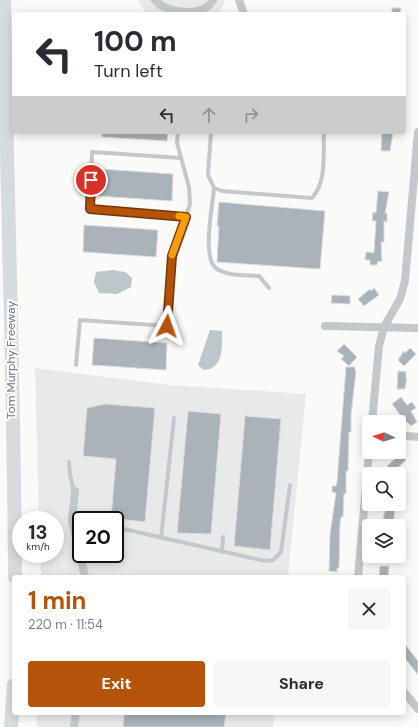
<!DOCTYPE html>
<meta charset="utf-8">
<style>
body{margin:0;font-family:"DM Sans",sans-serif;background:#f7f7f7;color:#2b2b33;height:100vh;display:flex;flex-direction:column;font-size:15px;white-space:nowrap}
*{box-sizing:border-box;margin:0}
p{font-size:13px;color:#7c7c81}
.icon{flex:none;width:22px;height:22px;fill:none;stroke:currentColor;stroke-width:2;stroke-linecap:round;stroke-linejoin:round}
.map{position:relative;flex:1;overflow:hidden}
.sheet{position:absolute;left:12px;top:575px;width:394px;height:140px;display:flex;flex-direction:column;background:#fff;border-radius:4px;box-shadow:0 2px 10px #0003}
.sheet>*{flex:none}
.top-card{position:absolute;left:12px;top:12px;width:394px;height:122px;border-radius:4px;box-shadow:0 2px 10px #0003;background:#fff;color:#2b2b33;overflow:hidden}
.needle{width:26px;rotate:274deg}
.buttons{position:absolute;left:362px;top:415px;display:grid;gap:8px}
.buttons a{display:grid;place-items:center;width:44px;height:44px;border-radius:4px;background:#fff;box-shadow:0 2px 10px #0003;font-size:20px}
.speed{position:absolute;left:12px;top:511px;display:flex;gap:8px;font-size:20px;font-weight:700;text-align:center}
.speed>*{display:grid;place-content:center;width:52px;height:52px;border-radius:50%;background:#fff;box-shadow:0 2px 10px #0003;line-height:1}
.speed small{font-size:10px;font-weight:400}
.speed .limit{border:2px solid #111;border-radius:6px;background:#fff;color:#111}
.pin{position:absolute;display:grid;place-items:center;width:34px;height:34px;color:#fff;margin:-17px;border:2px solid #fff;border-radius:50%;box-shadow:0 1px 4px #0007}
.me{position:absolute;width:44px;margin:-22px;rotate:4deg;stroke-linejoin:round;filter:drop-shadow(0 0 3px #0008)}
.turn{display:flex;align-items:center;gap:14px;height:84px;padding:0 16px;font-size:18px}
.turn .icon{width:52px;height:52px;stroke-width:2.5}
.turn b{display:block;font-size:28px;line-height:34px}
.lanes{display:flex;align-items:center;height:38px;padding:0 16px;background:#0003;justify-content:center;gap:20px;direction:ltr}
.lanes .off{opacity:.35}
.round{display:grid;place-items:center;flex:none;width:42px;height:42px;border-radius:4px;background:#f7f7f7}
.head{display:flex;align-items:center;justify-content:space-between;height:68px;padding:0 16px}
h1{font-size:24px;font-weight:700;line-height:30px;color:#b45309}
.primary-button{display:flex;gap:8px;margin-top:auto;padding:8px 16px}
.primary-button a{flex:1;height:46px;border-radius:4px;background:#b45309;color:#fff;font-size:16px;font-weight:700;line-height:46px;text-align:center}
.primary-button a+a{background:#f7f7f7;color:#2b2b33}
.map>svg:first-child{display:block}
</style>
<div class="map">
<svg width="418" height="727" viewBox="0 0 418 727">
<rect width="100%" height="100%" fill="#fafaf8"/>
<path fill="#e8e9e9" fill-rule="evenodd" d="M138,0h87l-6,14h-73z
M35,368l135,17 136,9 -18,183h-247l-1,-23h15v-34h-16zM81,520h34v34h-34z
M37,713h238l-2,14h-236z"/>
<path fill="#bbc7cb" d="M113,270l12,2 7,6 -1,9 -14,7 -18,-1 -5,-11 2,-10z
M210,330l12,1c0,15 2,38 -18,39l-6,-5z"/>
<path fill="#aab3b9" stroke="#dcdcda" d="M392,8h9l-1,6h-8z
M102,132h66l-1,9 -65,-4z
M382,133h11l-3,18h-9z
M100,169l73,5 -1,27 -74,-5z
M378,191l11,1 -4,21h2v9l-3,-1v21h-3l1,20 -4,-1 -1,4h-7v-5h-5l1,-8 8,1 2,-32h-4l1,-9 3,1z
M219,202l106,9 -5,58 -103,-7 2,-36h-2z
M84,225l74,5 -2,27 -73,-5z
M374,288l5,7 -15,11 -6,-7 12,-10 1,2z
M332,295l18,1v8l-19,-1z
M94,338l73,5 -1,27 -74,-5z
M344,344l13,13 -8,9 -8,-7 3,-3 -7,-5z
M410,348l6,6 -12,12 -6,-6 6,-9 1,2z
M346,367h9v4h1l-5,44v17h-2l-1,39h-2v23h-2l-1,23h-2l-1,6 -1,45h-2v4l-8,-1 1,-37 6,-41 -4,-1v-6h4l1,-4z
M398,371l8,1v6h1l-2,11h-8z
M401,397l6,8 5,-3 4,6 -5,3 6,11 -6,4 -4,-4 -1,1 -14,-19z
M105,404l50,4 -10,114 -34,-4 5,-59 -33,-3 4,-48z
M188,411l33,3 -10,120 -34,-1z
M245,416l36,3 -11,131 -36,-4z
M400,454l6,6 -13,12 -6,-6z
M386,508l9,1 -2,17 -8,-1v-6l-2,-1z
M380,566h9l-1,11h-9z
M404,643l14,18v14l-14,-18z
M124,713h87l15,1 -2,13h-101z"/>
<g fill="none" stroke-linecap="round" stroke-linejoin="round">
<path stroke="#c3c8cc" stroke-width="4" d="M211,132l-3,43 6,13 8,3 90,7c15,-16 11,-45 12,-66
M181,158l-89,-6 -2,57 96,8
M214,188c-1,17 -13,71 3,81 11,7 29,6 42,7l10,12
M76,365l4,-45 87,6 5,-70 18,-52 -1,-17 -12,-44 1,-11
M69,462l1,13 4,16
M72,520h9
M115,527l150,34 8,-1 8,-8 9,-67
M161,538l13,-120
M222,552l1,-15"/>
<path stroke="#c3c8cc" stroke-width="8" d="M155,0c11,14 49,18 58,0
M239,0l5,14
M325,326l93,2
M372,422l7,-76 5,-19 16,-28 5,-18 13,-149
M399,435l19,2
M75,491l-3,29 13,57
M358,577l11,-125
M404,692l14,17
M74,727l2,-14"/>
<path stroke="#d6dbdf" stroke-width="14" d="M4,0c3,192 10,385 11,577
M11,727l3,-42"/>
</g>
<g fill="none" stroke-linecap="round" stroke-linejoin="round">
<defs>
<path id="route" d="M91,180l-1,29 96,8 -14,39 -5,70"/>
</defs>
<use href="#route" stroke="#753606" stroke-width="10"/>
<use href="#route" stroke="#b45309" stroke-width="7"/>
<path stroke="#f59e0b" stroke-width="7" d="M172,255l14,-38 -7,-1"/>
</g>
<g text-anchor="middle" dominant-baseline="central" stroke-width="4" stroke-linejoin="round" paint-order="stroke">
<g font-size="12" fill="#657683" stroke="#fff">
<text transform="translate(11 360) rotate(-90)">Tom Murphy Freeway</text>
</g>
</g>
</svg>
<div class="buttons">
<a><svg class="needle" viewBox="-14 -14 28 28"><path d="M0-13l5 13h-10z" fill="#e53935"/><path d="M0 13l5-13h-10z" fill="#7c7c81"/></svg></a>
<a><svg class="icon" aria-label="search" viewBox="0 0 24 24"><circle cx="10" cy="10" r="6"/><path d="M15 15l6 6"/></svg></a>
<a><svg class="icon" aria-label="layers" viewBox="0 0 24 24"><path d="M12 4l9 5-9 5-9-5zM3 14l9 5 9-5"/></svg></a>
</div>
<div class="speed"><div>13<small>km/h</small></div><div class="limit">20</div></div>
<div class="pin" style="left:91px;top:180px;background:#d93025"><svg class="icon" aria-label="arrive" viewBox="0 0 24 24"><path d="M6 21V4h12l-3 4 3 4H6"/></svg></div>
<svg class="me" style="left:167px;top:326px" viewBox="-20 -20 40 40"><path d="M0-17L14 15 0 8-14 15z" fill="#b45309" stroke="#fff" stroke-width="4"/></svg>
<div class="top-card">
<div class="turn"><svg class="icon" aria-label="left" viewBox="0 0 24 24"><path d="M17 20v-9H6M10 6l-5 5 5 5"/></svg><div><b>100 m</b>Turn left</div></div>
<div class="lanes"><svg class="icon" aria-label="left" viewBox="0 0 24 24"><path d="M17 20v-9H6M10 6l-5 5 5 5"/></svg><svg class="icon off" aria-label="ahead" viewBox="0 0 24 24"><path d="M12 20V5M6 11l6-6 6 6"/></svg><svg class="icon off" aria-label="right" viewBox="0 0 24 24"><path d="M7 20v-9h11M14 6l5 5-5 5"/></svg></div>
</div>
<section class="sheet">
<div class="head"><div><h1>1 min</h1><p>220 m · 11:54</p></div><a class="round"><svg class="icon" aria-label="close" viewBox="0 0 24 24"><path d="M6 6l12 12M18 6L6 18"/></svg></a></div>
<div class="primary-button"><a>Exit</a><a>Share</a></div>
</section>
</div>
